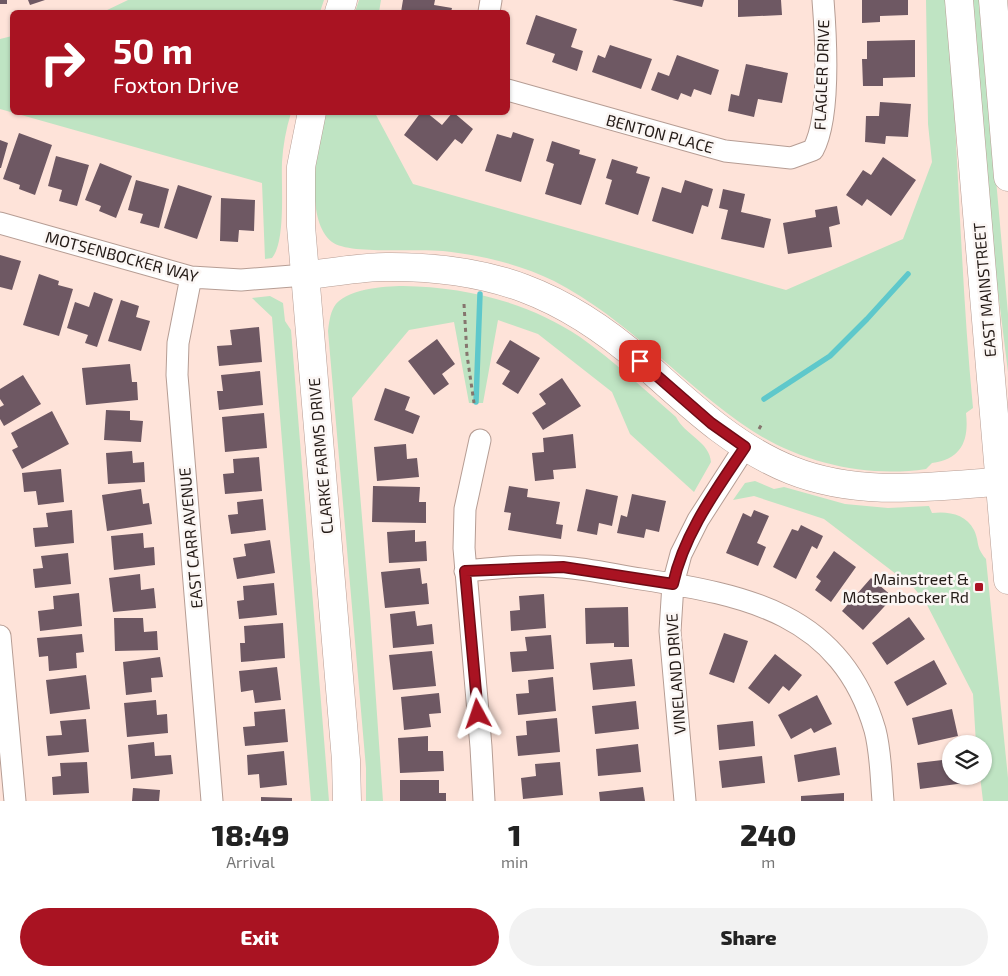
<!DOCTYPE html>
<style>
body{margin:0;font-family:"Exo 2",sans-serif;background:#f2f2f2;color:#222;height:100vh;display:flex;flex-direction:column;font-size:19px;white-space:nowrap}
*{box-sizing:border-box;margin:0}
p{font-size:16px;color:#767676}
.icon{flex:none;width:28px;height:28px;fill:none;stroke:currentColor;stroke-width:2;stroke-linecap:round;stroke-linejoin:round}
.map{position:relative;height:801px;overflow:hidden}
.panel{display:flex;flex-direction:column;background:#fff;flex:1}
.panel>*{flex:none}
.hud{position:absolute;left:10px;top:10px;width:500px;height:105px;border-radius:8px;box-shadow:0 1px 4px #0004;background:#a91322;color:#fff;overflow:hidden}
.tools{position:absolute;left:942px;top:735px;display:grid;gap:10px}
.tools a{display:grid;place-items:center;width:50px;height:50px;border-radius:50%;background:#fff;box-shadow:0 1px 4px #0004;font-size:25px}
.pin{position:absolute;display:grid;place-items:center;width:42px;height:42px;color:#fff;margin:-21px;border-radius:10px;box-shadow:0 2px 8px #0006}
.me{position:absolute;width:55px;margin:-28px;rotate:355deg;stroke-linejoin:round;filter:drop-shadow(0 0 4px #0008)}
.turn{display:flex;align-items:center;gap:18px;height:105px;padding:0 20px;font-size:22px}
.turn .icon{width:65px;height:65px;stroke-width:2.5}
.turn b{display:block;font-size:35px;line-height:42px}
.eta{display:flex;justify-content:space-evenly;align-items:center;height:85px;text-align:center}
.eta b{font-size:30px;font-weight:800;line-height:35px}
.button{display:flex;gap:10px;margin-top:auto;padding:10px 20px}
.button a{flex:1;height:58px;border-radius:30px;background:#a91322;color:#fff;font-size:20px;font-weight:800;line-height:58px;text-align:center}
.button a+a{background:#f2f2f2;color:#222}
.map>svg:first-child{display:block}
</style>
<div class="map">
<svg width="1008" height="801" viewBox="0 0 1008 801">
<rect width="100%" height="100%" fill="#fee3d9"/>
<path fill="#bfe4c3" d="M128,0h196l-4,12h-217z
M359,0h22l-2,12h-24z
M926,0h21c11,136 13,272 26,408l-7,5c3,27 -4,46 -34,50l-6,6c-59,9 -125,-6 -175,-39 -69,-46 -123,-111 -197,-149 -34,-17 -74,-26 -111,-30 -26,-3 -94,4 -111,-9 -29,-22 -15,-99 -6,-129h49l38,71 373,106 117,-51 29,-77 -4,-38z
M969,0h11l28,314v58l-16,-129z
M12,36v76l279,1c-5,16 -8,32 -9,49 -1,24 4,79 -10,96l-7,1 -3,-76 -262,-74v-70z
M403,286c63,1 125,16 177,51 34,24 65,53 96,80 8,17 34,25 35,45l-17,30 -64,-58 -18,-42 -74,-58 -40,-14 -15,83h-14l-15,-81 -45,8 -57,68 18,215 13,188h-17v-33l-38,-437c1,-8 2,-17 6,-24 10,-18 50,-21 69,-21z
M270,296l13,7 2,18 6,9 38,471h-18l-39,-484 -20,-19z
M755,481l19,8 10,-2 61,17 43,4 41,-2 3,7c16,-2 34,1 42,17 6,13 1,16 12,29l22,219v23h-25l-3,-25h4v-32h-8l-3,-50 -48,-93 -12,-14 -89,-68 -70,-23 -21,4 12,-17z"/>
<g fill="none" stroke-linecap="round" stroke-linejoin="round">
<path stroke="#5ec8cb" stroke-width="5.5" d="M764,399l66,-43 37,-37 41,-45
M476,402l4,-108"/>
</g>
<path fill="#6e5863" d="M0,0h7v4h-7z
M28,0h17l-15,5z
M403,0h32l-1,5 18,3 -1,4h-50z
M672,0h32l-2,7z
M738,0h43l1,15 -44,2z
M862,0h46v15l-28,1v6l-18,1z
M536,15l41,14 -6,18 12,4 -6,20 -25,-9 3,-8 -29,-10z
M915,40v37l-32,1v8h-20l-1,-27h5v-18z
M610,45l42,14 -11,30 -49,-17 6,-17 7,3z
M677,55l42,15 -8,25 -17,-6 -3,8 -10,-4 -3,7 -27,-10 7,-18 11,4z
M746,64l42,9 -6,30 -24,-4 -4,18 -26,-6 3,-17 8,2z
M880,102l31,2 -3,33 -22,-1 -1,8 -20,-2 1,-26h13z
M421,112h5l16,13 11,-13 20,17 -11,15 -7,-5 -18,22 -33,-26z
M513,132l21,7 -13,43 -36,-11 12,-37 14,4z
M19,133l33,12 -17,50 -16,-6 1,-4 -17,-6z
M0,140l8,3 -7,25h-1z
M552,141l28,9 -1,4 17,5 -15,46 -36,-11 9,-30 -8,-3z
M56,156l33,9 -12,41 -18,-5 3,-11 -14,-4z
M883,157l33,23 -25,36 -24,-17 -5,7 -16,-11 17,-25 8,5z
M612,159l26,8 -2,6 14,4 -12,38 -33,-11 7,-24 -6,-2z
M100,163l32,13 -16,42 -17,-7 2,-5 -16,-6z
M136,180l33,9 -10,39 -19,-5 3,-9 -15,-4z
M685,180l28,9 -5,18 -6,-2 -9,29 -41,-13 10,-34 19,6z
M178,185l34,11 -15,43 -33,-11z
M723,189l22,5 -4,18 30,7 -7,29 -43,-9 7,-29 -9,-2z
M221,198l34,2 -1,31 -15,-1 -1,12 -18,-1z
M837,206l3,18 -11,3 3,20 -44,7 -5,-31 33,-6 -1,-7z
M0,255l21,6 -9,29 -12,-3z
M39,274l20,7 -1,4 15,4 -14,47 -36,-11z
M94,292l19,7 -16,48 -12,-4 3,-8 -21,-7 8,-26 14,5z
M121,300l18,6 -3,11 14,4 -9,30 -33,-10z
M259,327l3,35 -43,4 -2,-20 15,-1 -2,-15z
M437,339l18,25 -13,10 7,10 -15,11 -26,-34z
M510,340l30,18 -22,36 -16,-10 8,-13 -14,-8z
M130,364l2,18h5l1,18 -52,5 -4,-37z
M260,371l3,34 -44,5 -2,-19h6l-2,-16z
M23,375l18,29 -37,22 -4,-7v-12l4,-2 -4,-6v-10z
M562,378l19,28 -38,24 -11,-17 14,-9 -7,-10z
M385,388l25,9 -5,13 15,6 -7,18 -39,-14z
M106,410l24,1v9l13,1 -2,21 -37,-2z
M52,411l17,33 -47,25 -10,-19 6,-3 -7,-14z
M264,413l3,35 -42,4 -3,-35z
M573,434l3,34 -23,2 1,9 -19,2 -3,-28 12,-1 -1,-14z
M406,444l1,15 10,-1 2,19 -42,4 -3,-34z
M132,451l1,12 11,-1 1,20 -37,2 -2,-31z
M259,457l3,34 -37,3 -2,-20 11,-1 -1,-14z
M61,469l3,33 -26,3 -2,-14 -12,1 -2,-19z
M373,486l47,1 -1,15h7v21l-54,-1z
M509,486l19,3 -1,8 33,5 -4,22 7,1 -2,14 -53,-9 3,-17 -7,-1z
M141,489l2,15 6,-1 3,21 -45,7 -5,-36z
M586,489l32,7 -6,30 -13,-3 -2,12 -20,-4z
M632,494l34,7 -7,31 -13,-3 -2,9 -27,-5 4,-18 6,2z
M263,499l3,31 -35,4 -3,-19 10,-1 -1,-12z
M72,510l2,33 -39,4 -2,-19 15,-1 -2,-14z
M754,510l15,6 -12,27 9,4 -8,19 -32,-13 17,-40 8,4z
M801,525l22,11 -6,13 -5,-3 -16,33 -23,-12 19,-38 6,2z
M415,530v12l11,-1 1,20 -38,2 -2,-31z
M143,533l1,15 10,-1 1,18 -41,5 -3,-34z
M270,540l5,33 -38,6 -4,-21 13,-2 -2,-12z
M834,551l22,16 -25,35 -16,-12 6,-9 -5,-4z
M68,553l3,31 -36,4 -2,-19 10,-1 -2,-12z
M420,568l2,16 5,-1 2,21 -44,4 -4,-36z
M140,574l1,16 13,-2 2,20 -43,4 -4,-34z
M871,578l22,19 -30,33 -21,-19z
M274,583l3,32 -38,4 -2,-18 7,-1 -1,-14z
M79,593l3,33 -42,5 -2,-20 16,-2 -1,-13z
M544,594l2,34 -35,3 -1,-20 10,-1 -1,-14z
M628,607l1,40h-15v-4l-28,1 -1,-36z
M415,611l2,15 15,-2 2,20 -41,4 -3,-34z
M909,617l16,22 -38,26 -15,-22z
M114,618h29l1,14 13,-1 1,19 -43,1z
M283,623l2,35 -44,4 -1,-19h5l-1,-17z
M724,633l24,8 -14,42 -25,-9z
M82,634l2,18 -8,1 1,15 -28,3 -1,-15 -9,1 -2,-19z
M551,635l3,34 -42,3 -2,-20 17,-1 -2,-14z
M432,651l4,35 -43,4 -4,-35z
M775,654l27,21 -13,16 -6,-5 -14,18 -21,-16z
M160,657l3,20 -12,1 1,14 -26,3 -3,-33z
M632,659l3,27 -42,4 -3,-27z
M934,660l13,24 -40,22 -13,-24z
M277,667l4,33 -26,3 -2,-13 -12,2 -2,-21z
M86,675l4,34 -40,5 -4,-34z
M553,677l3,34 -38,4 -2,-21 13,-1 -1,-13z
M439,693l2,20 -12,1 2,13 -27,3 -3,-33z
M817,695l15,29 -18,9 -3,-5 -20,11 -13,-24z
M156,700l1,15 10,-1 1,19 -41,4 -3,-34z
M636,701l3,28 -44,5 -3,-28z
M285,709l3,33 -43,4 -2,-19 12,-1 -1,-14z
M952,709l6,27 -40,9 -6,-27z
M557,718l3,34 -42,4 -2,-20 11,-1 -1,-14z
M86,719l3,33 -41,4 -2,-20 16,-1 -2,-14z
M753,721l2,25 -36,4 -2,-25z
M428,736v15h15l1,20 -44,2 -2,-35z
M154,742l1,14 16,-1 2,19 -42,5 -3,-34z
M638,744l3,28 -43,4 -2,-27z
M836,747l4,28 -42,7 -4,-27z
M284,751l3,34 -27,3 -1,-14 -11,1 -1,-20z
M762,756l3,27 -43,5 -3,-27z
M951,759v17h20l1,6 -52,7 -3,-26z
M87,762l2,31 -36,2 -1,-18 9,-1 -1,-13z
M560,762l3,33 -40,4 -2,-21 15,-2 -1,-12z
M400,780h39v13h7v8h-46z
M643,787l2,14h-45l-1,-9z
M133,788l27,2 -1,11h-27z
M844,793v8h-43v-5z
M261,797l31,1v3h-31z"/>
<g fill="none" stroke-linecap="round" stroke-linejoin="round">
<defs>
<path id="street" d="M489,12l2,-12
M508,90l217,61 66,7 22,-8c18,-33 13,-112 10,-150
M0,223l191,54 50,3 64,-5
M191,277l-13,66 -1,32 35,426
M480,440l-15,69 -1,39 17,199 3,54
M465,571c32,-3 65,-7 98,-4 26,2 52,8 78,12 105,16 200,34 234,151 6,23 6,48 8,71
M0,636l15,165
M685,801l-15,-170 3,-47 8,-30 17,-34 47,-73"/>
<path id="secondary" d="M339,12l4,-12
M312,112l-11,55v59l45,534 1,41
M305,275c27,-2 54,-8 81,-8 105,-1 177,26 256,95 46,41 91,85 149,108 70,28 144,16 217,11"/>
<path id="primary" d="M959,0l49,580
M993,0l15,177"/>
</defs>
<use href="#street" stroke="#b69d94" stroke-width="23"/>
<use href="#secondary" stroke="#b69d94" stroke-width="29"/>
<use href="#primary" stroke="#b69d94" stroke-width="29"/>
<path stroke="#86756e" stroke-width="3" stroke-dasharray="4 4" stroke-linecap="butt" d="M464,304l3,51 7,48
M759,429l4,-7"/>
<use href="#street" stroke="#fff" stroke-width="21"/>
<use href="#secondary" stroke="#fff" stroke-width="28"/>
<use href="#primary" stroke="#fff" stroke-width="28"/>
</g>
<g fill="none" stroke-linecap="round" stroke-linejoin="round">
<defs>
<path id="route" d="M478,714l-13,-143 98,-4 110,17c11,-51 44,-95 72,-137l-34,-24 -71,-62"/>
</defs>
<use href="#route" stroke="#6e0c16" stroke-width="12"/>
<use href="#route" stroke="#a91322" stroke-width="9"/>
</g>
<rect fill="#a91322" stroke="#fbf6f4" stroke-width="2" x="974" y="582" width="10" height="10" rx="2.5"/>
<g text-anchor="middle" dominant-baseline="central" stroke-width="5" stroke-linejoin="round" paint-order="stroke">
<g font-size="16" fill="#241b17" stroke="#fbf6f4">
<text transform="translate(821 75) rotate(-88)">FLAGLER DRIVE</text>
<text transform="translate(660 133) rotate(15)">BENTON PLACE</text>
<text transform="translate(122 256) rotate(15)">MOTSENBOCKER WAY</text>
<text transform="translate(984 290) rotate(-95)">EAST MAINSTREET</text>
<text transform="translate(320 456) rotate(-95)">CLARKE FARMS DRIVE</text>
<text transform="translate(190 538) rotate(-95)">EAST CARR AVENUE</text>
<text transform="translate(675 674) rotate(-94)">VINELAND DRIVE</text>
</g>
<g font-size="16" fill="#241b17" stroke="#fbf6f4" text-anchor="end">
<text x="969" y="578">Mainstreet &amp;<tspan x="969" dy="18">Motsenbocker Rd</tspan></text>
</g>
</g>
</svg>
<div class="tools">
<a><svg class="icon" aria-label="layers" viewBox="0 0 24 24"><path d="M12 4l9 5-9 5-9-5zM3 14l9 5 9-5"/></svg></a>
</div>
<div class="pin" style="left:640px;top:361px;background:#d93025"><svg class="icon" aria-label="arrive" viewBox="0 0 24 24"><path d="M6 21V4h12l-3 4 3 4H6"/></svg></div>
<svg class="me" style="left:478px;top:714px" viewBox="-20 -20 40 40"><path d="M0-17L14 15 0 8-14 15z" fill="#a91322" stroke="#fff" stroke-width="4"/></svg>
<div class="hud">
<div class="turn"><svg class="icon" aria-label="right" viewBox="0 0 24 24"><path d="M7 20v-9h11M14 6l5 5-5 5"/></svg><div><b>50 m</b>Foxton Drive</div></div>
</div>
</div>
<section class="panel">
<div class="eta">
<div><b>18:49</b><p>Arrival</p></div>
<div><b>1</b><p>min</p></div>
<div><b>240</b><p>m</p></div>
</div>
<div class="button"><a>Exit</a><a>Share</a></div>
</section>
